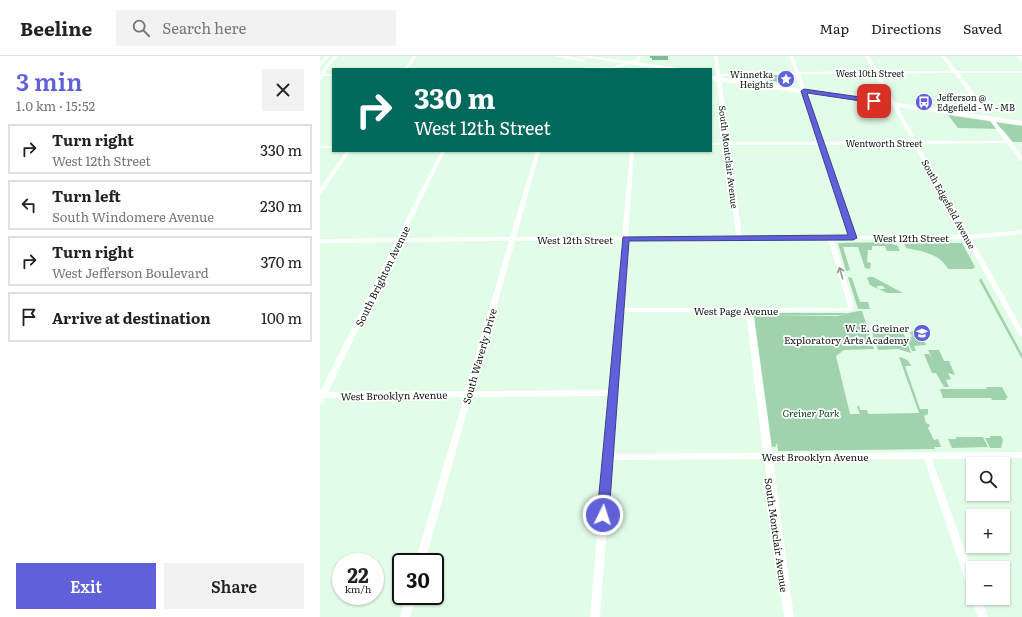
<!DOCTYPE html>
<meta charset="utf-8">
<style>
body{margin:0;font-family:Literata,serif;background:#f2f2f2;color:#222;height:100vh;display:flex;flex-direction:column;font-size:15px;white-space:nowrap}
*{box-sizing:border-box;margin:0}
p{font-size:13px;color:#767676}
.icon{flex:none;width:22px;height:22px;fill:none;stroke:currentColor;stroke-width:2;stroke-linecap:round;stroke-linejoin:round}
.map{position:relative;flex:1;overflow:hidden}
.details{display:flex;flex-direction:column;background:#fff;width:320px}
.details>*{flex:none}
.top-card{position:absolute;left:12px;top:12px;width:380px;height:84px;border-radius:0px;box-shadow:0 1px 3px #0004;background:#00695c;color:#fff;overflow:hidden}
.tools{position:absolute;left:646px;top:401px;display:grid;gap:8px}
.tools a{display:grid;place-items:center;width:44px;height:44px;border-radius:0px;background:#fff;box-shadow:0 1px 3px #0004;font-size:20px}
.speed{position:absolute;left:12px;top:497px;display:flex;gap:8px;font-size:20px;font-weight:700;text-align:center}
.speed>*{display:grid;place-content:center;width:52px;height:52px;border-radius:50%;background:#fff;box-shadow:0 1px 3px #0004;line-height:1}
.speed small{font-size:10px;font-weight:400}
.speed .limit{border:2px solid #111;border-radius:6px;background:#fff;color:#111}
.pin{position:absolute;display:grid;place-items:center;width:34px;height:34px;color:#fff;margin:-17px;border-radius:8px;box-shadow:0 2px 6px #0006}
.me{position:absolute;width:44px;margin:-22px;rotate:4deg;stroke-linejoin:round;filter:drop-shadow(0 0 3px #0008)}
.turn{display:flex;align-items:center;gap:14px;height:84px;padding:0 16px;font-size:18px}
.turn .icon{width:52px;height:52px;stroke-width:2.5}
.turn b{display:block;font-size:28px;line-height:34px}
.round{display:grid;place-items:center;flex:none;width:42px;height:42px;border-radius:0px;background:#f2f2f2}
.head{display:flex;align-items:center;justify-content:space-between;height:68px;padding:0 16px}
h1{font-size:24px;font-weight:600;line-height:30px;color:#6061da}
.cta{display:flex;gap:8px;margin-top:auto;padding:8px 16px}
.cta a{flex:1;height:46px;border-radius:0px;background:#6061da;color:#fff;font-size:16px;font-weight:600;line-height:46px;text-align:center}
.cta a+a{background:#f2f2f2;color:#222}
ul{padding:0;list-style:none}
li{display:flex;align-items:center;gap:12px;height:50px;margin:0 8px 6px;padding:0 8px;border:2px solid #e0e0e0;border-radius:0px}
li div{flex:1}
li b{display:block;font-size:15px}
li em{font-style:normal}
header{display:flex;align-items:center;gap:24px;box-sizing:border-box;height:56px;padding:0 20px;background:#fff;border-bottom:1px solid #e0e0e0}
header strong{font-size:19px}
nav{display:flex;gap:22px;margin-inline-start:auto;font-size:14px}
.search{width:280px;height:36px;background:#f2f2f2;display:flex;align-items:center;gap:10px;box-sizing:border-box;padding:0 14px;border-radius:0px;color:#767676;font-size:15px}
main{display:flex;flex:1;min-height:0}
.map>svg:first-child{display:block}
</style>
<header>
<strong>Beeline</strong>
<div class="search"><svg class="icon" aria-label="search" viewBox="0 0 24 24"><circle cx="10" cy="10" r="6"/><path d="M15 15l6 6"/></svg>Search here</div>
<nav><a>Map</a><a>Directions</a><a>Saved</a></nav>
</header>
<main>
<section class="details">
<div class="head"><div><h1>3 min</h1><p>1.0 km · 15:52</p></div><a class="round"><svg class="icon" aria-label="close" viewBox="0 0 24 24"><path d="M6 6l12 12M18 6L6 18"/></svg></a></div>
<ul>
<li><svg class="icon" aria-label="right" viewBox="0 0 24 24"><path d="M7 20v-9h11M14 6l5 5-5 5"/></svg><div><b>Turn right</b><p>West 12th Street</p></div><em>330 m</em></li>
<li><svg class="icon" aria-label="left" viewBox="0 0 24 24"><path d="M17 20v-9H6M10 6l-5 5 5 5"/></svg><div><b>Turn left</b><p>South Windomere Avenue</p></div><em>230 m</em></li>
<li><svg class="icon" aria-label="right" viewBox="0 0 24 24"><path d="M7 20v-9h11M14 6l5 5-5 5"/></svg><div><b>Turn right</b><p>West Jefferson Boulevard</p></div><em>370 m</em></li>
<li><svg class="icon" aria-label="arrive" viewBox="0 0 24 24"><path d="M6 21V4h12l-3 4 3 4H6"/></svg><div><b>Arrive at destination</b></div><em>100 m</em></li>
</ul>
<div class="cta"><a>Exit</a><a>Share</a></div>
</section>
<div class="map">
<svg width="702" height="561" viewBox="0 0 702 561">
<rect width="100%" height="100%" fill="#e1fce7"/>
<path fill="#a0d2ad" d="M418,19h56v9l-57,-8z
M628,59l74,11v16h-9l-11,-13 -44,-1z
M572,186l1,3h4l3,6h-13l-2,-5h-13v4h-4l-1,12 4,1 -1,6 -5,-1 -7,-21h-15l7,23 -4,1 -8,-28z
M584,186l58,1 13,24 -2,2h-25c-8,-15 -26,-18 -42,-21z
M528,221l4,1 8,24h8l2,7h-12z
M549,221h4l30,16h-16l-8,-4h6l-2,-3h-6l1,3 -8,-4 -3,-7z
M661,222l41,76v5l-43,-79z
M538,255h4l12,38 -30,1 -8,6 14,58h10l-3,-7 2,-2 1,5h7l1,4 51,-1 -20,-56c6,1 10,3 12,9h-6l15,43h8v5l-4,2 2,7 4,2 -2,3 6,12 4,-1 3,8h-7l1,2 -157,2 -1,-8 -2,4h-3l-18,-131h7l-6,-1 4,-2h89l-8,2 -73,1h70z
M600,275l6,14 -12,1 2,5h-4l-6,-14h6l-2,-5z
M552,276h31l8,21 -13,-4 -20,1z
M608,294h11l5,11h5l6,14 -7,-2 3,6 -5,1 3,7h-5l-8,-14h-4l-8,-19h5l3,4z
M666,331h16l6,11h-2v2h-14l-1,-2h-48l-3,-9h47z
M670,380h11l2,4 -2,8h-11l-5,-10h5z
M636,381h27l5,10 -36,1 -4,-9h8z"/>
<g fill="none" stroke-linecap="round" stroke-linejoin="round">
<path fill="#fff" fill-rule="evenodd" d="M6,0h4l-10,10v-3z
M14,0h4l-10,11 -3,7h8v2h-10l-2,4h-1c0,-10 7,-16 14,-24z
M93,0h4l-9,13h-4z
M317,0h4l-2,6 -26,7h-38l2,-1 35,-1 24,-7z
M394,0h4l2,18 37,-2h38l-6,-16h4l6,16 74,-1 -8,-15h4l9,15h74l-11,-15h4l12,15h65v2h-63l29,39 -2,1h-2l-30,-40 -75,1 38,67h88l-17,-23 2,-1h2l30,39v5l-2,-1 -13,-17 -89,1 52,91 52,-5v4l-50,5 50,90v8l-3,-2 -53,-96h-132l19,63 1,5 -4,4 -97,1 19,141 250,-1v6l-90,1 41,115v18l-3,-1 -2,-3 -44,-129h-151l21,158h-10l-20,-158 -152,1 -12,157h-10l19,-221 -138,1 -46,165h-10l49,-165 -139,1 -2,5 -3,1v-12l75,-150 -75,1v-4l77,-1 44,-87h4l-42,87 107,-1 26,-86h4l-24,86h106l8,-86h4l-6,86 108,-1 -11,-91h-14v-2l13,-1zM437,18h38l24,68h-90l-8,-66zM480,18h75l37,67 -88,1zM593,88l51,91 -109,1 -30,-91zM410,89h90l29,91h-107zM508,183l19,63 1,5 -2,1h-223l5,-68zM302,184l-13,150 -136,1 42,-150zM189,185l-44,150 -137,1 73,-150zM303,256h123l17,141 -151,1z
M696,0h4l2,2v3z
M318,11h2l1,2h-4z
M0,90h13v2h-13z
M26,95h5l-29,42 -2,1v-6z
M653,539v3h8l7,19h-10l-7,-19z
M86,540h10l-6,21h-10z"/>
<path fill="#fff" fill-rule="evenodd" d="M233,0h14l20,4 -3,2z
M255,0h14l84,11 3,2h-14z
M391,20l311,45v4l-311,-45z"/>
</g>
<path fill="#7dbe8f" d="M330,0h18v4h-16v-2h-2z"/>
<defs><path id="oneway-shaft" d="M-6 0H5M1.5-3L5.5 0L1.5 3" fill="none" stroke-width="1.6" stroke-linecap="round" stroke-linejoin="round"/></defs>
<use stroke="#939894" href="#oneway-shaft" transform="translate(521 217) rotate(-107)"/>
<path fill="#6061da" stroke="#3e3f8e" d="M484,33l70,10 3,2 -3,2 -67,-10 50,145 -4,2 -224,1 -20,274 -2,4 -4,1 -4,-1 -2,-4 26,-278 225,-2 -47,-144z"/>
<defs>
<symbol id="sight-disc" viewBox="-11 -11 22 22"><circle r="9.5" fill="#6061da" stroke="#fff"/><path d="M0-6L1.8-2.2L6-1.7L2.9 1.2L3.7 5.4L0 3.3L-3.7 5.4L-2.9 1.2L-6-1.7L-1.8-2.2Z" fill="#fff"/></symbol>
<symbol id="bus-disc" viewBox="-11 -11 22 22"><circle r="9.5" fill="#6061da" stroke="#fff"/><path d="M-5-6H5V4H4V6H2V4H-2V6H-4V4H-5ZM-3.5-4V0h7V-4ZM-3.5 1.2v1.5H-2V1.2ZM2 1.2v1.5H3.5V1.2Z" fill="#fff"/></symbol>
<symbol id="school-disc" viewBox="-11 -11 22 22"><circle r="9.5" fill="#6061da" stroke="#fff"/><path d="M0-5L7-2L0 1L-7-2ZM-4 1L0 2.5L4 1V4Q0 6-4 4Z" fill="#fff"/></symbol>
</defs>
<g fill-rule="evenodd">
<use href="#sight-disc" x="456" y="13" width="20" height="20"/>
<use href="#bus-disc" x="594" y="36" width="20" height="20"/>
<use href="#school-disc" x="592" y="267" width="20" height="20"/>
</g>
<g text-anchor="middle" dominant-baseline="central" stroke-width="3.5" stroke-linejoin="round" paint-order="stroke">
<g font-size="9" fill="#0f1912" stroke="#fff">
<text x="550" y="17">West 10th Street</text>
<text x="564" y="87">Wentworth Street</text>
<text transform="translate(409 101) rotate(83)">South Montclair Avenue</text>
<text transform="translate(629 148) rotate(61)">South Edgefield Avenue</text>
</g>
<g font-size="9" fill="#0f1912" stroke="#fff" text-anchor="end">
<text x="453" y="18">Winnetka<tspan x="453" dy="10">Heights</tspan></text>
<text x="617" y="41" text-anchor="start">Jefferson @<tspan x="617" dy="10">Edgefield - W - MB</tspan></text>
</g>
<g font-size="10" fill="#0f1912" stroke="#fff">
<text x="591" y="181">West 12th Street</text>
<text x="255" y="183">West 12th Street</text>
<text transform="translate(62 220) rotate(-64)">South Brighton Avenue</text>
<text x="416" y="254">West Page Avenue</text>
<text transform="translate(159 300) rotate(-74)">South Waverly Drive</text>
<text transform="translate(74 339) rotate(-1)">West Brooklyn Avenue</text>
<text x="495" y="400">West Brooklyn Avenue</text>
<text transform="translate(457 479) rotate(82)">South Montclair Avenue</text>
</g>
<g font-size="10" fill="#0f1912" stroke="#fff" text-anchor="end">
<text x="589" y="271">W. E. Greiner<tspan x="589" dy="12">Exploratory Arts Academy</tspan></text>
</g>
<g font-size="10" font-style="italic" fill="#094422" stroke="#fff">
<text x="491" y="356">Greiner Park</text>
</g>
</g>
</svg>
<div class="tools">
<a><svg class="icon" aria-label="search" viewBox="0 0 24 24"><circle cx="10" cy="10" r="6"/><path d="M15 15l6 6"/></svg></a>
<a>+</a>
<a>−</a>
</div>
<div class="speed"><div>22<small>km/h</small></div><div class="limit">30</div></div>
<div class="pin" style="left:554px;top:45px;background:#d93025"><svg class="icon" aria-label="arrive" viewBox="0 0 24 24"><path d="M6 21V4h12l-3 4 3 4H6"/></svg></div>
<svg class="me" style="left:283px;top:459px" viewBox="-20 -20 40 40"><circle r="17" fill="#6061da" stroke="#fff" stroke-width="3"/><path d="M0-11L8 9 0 5-8 9z" fill="#fff"/></svg>
<div class="top-card">
<div class="turn"><svg class="icon" aria-label="right" viewBox="0 0 24 24"><path d="M7 20v-9h11M14 6l5 5-5 5"/></svg><div><b>330 m</b>West 12th Street</div></div>
</div>
</div>
</main>
